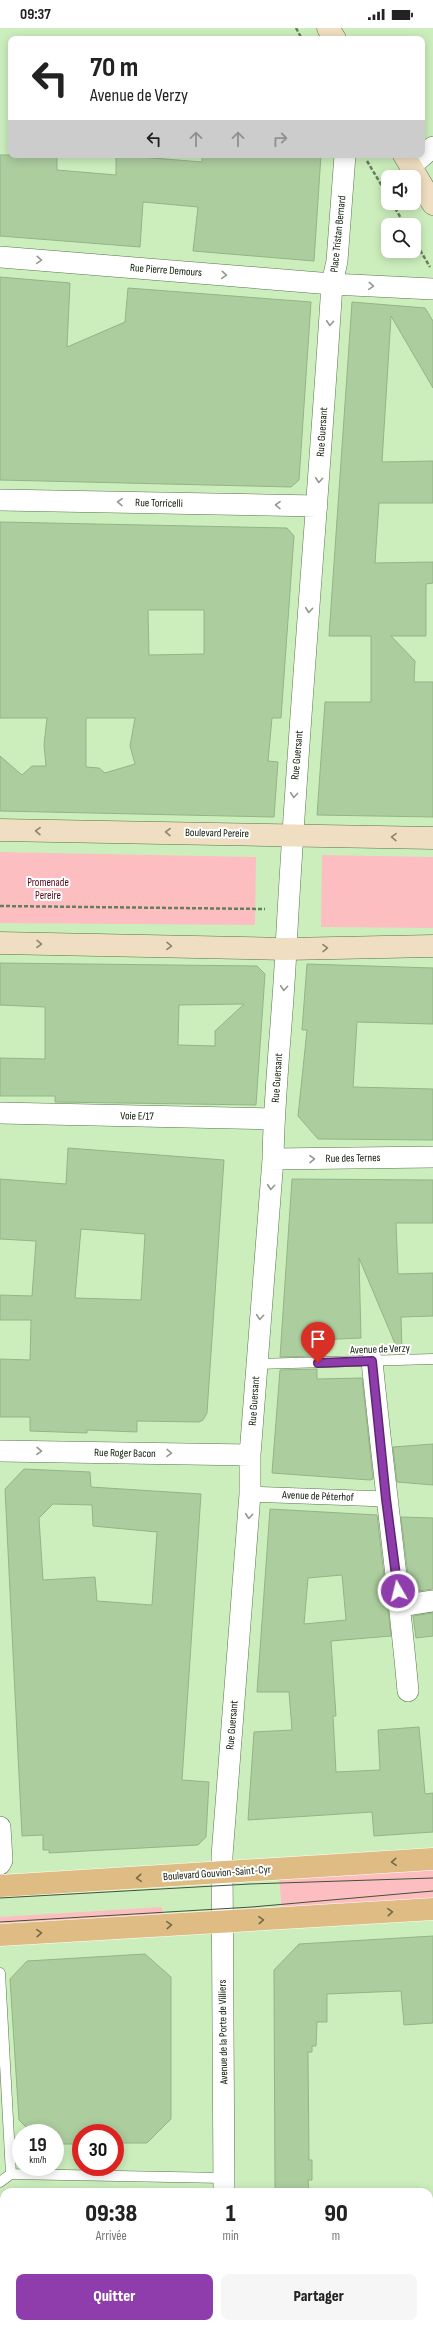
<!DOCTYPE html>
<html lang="fr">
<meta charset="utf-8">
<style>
body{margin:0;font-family:"Sofia Sans Condensed",sans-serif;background:#f6f6f6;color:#222;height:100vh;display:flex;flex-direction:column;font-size:15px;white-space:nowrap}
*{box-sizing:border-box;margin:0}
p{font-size:13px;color:#767676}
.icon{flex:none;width:22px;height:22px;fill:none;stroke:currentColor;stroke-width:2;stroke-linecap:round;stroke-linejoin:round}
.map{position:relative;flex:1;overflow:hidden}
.details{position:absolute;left:0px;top:2160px;width:433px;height:140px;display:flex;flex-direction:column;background:#fff;border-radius:12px 12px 0 0;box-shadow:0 2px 10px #0003}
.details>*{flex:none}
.banner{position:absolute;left:8px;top:8px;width:417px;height:122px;border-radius:8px;box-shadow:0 2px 10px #0003;background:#fff;color:#222;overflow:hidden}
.controls{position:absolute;left:381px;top:142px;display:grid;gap:8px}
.controls a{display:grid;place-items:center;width:40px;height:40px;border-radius:8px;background:#fff;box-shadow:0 2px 10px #0003;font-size:20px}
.speed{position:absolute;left:12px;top:2096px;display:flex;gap:8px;font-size:20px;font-weight:700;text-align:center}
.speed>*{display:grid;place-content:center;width:52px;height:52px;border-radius:50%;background:#fff;box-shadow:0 2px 10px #0003;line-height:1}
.speed small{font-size:10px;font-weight:400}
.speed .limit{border:6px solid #d22;background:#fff;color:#111}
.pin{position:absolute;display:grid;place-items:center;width:34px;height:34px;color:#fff;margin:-41px -17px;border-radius:50% 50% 50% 0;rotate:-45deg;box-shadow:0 0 4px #0007}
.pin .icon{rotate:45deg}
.me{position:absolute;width:44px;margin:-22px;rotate:352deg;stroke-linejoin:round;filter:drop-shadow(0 0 3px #0008)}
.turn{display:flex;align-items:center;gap:14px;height:84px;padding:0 16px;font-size:18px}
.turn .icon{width:52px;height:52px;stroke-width:2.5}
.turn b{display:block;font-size:28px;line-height:34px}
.lanes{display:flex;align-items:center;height:38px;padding:0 16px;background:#0003;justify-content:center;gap:20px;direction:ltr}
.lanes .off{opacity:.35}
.eta{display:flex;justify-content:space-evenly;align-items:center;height:68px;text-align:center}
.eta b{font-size:24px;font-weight:800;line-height:28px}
.primary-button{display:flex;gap:8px;margin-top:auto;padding:8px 16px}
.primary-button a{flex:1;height:46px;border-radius:8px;background:#8f3dac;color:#fff;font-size:16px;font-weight:800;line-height:46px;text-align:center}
.primary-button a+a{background:#f6f6f6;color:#222}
.status{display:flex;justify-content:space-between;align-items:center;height:28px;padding:0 20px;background:#fff;direction:ltr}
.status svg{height:11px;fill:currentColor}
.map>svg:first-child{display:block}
</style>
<div class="status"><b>09:37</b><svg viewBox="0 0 49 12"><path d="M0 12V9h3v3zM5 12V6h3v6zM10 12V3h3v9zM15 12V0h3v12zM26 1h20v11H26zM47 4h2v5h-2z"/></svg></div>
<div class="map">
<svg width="433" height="2300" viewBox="0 0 433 2300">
<rect width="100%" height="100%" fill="#cceebd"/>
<path fill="#fdbec1" d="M0,824l256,5 -1,68 -255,-2z
M322,827l111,2v71l-112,-1z
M433,1837v39l-151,9 -3,-38z
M162,1879l1,12 -163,10v-12z"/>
<path fill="#accd9e" stroke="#94b486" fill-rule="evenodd" d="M0,127h57v15l59,5v-20l86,7v-7h119l-7,106 -121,-10 5,-44 -55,-5 -3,45 -140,-11z
M0,249l70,6 -3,64 58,-25 3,-34 183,14 -12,178 -8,7 -291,-7z
M352,274l73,6 8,13v67l-42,-72 -9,146 51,-1v42h-54l-4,60 58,-1v21l-7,1v52h-35l24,25 -1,21h19v135l-116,-2 8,-113h46v-66h-42z
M0,494l287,6 7,8 -13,182h-9l-4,43 10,1 -4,55 -274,-6v-55l22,19 10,-9h14l-2,-21 3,-27h-47zM148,582h56v44l-55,1zM86,690h49l-5,28 5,18 -30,9 -6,-5 -13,-1z
M0,935l257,3 8,8 -9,131 -201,-3v-6h-55v-38l45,1v-52l-45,-2zM244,976l-29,27v15l-37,-1 1,-40z
M307,936l126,4v56l-76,-2 -4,65 80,2v51l-115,-1 -20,-23 9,-86h-5z
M68,1120l156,12 -17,253 -4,7 -4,2 -62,-1v11l-50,-2v3l-29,-1 -28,-1v-14h-30v-58l30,1 1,-40h-31v-25l32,1 4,-55 -36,-2v-60l66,5zM81,1201l64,5 -4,66 -66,-2z
M292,1151l141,1v43h-37l2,51 35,-1v43l-32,1 1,36h-3l-40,-95 2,80 -44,2v16l-37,1z
M317,1341v10l45,-1 11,101 -3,1 -98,-7 8,-103z
M433,1416v41l-36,-3 -4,-35z
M24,1441l66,3 1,15 110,7 -19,286 27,2 -3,55 -8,8 -149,8v-3h-6v-15l-21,1 -17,-347zM53,1476l39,1 1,21 64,6 -5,73 -55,-4 -2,-24 -52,3 -4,-62z
M270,1481l107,6 14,121 -60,5 5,75h-3l3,56 44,-2 -2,-40 41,-3 6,67 8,-1v39l-59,4 -2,-24 -124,8 6,-88 38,-2 -3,-38h-32zM342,1547l4,45 -42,4 4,-46z
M401,1489l32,1v71l-23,3z
M433,1585v23l-17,2 -3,-22z
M433,1908v87l-29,2 -3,-34 -74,3v28h-10l-1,24h-4v6h-4l1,108h3v20h-4l1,12h-34l-1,-222 25,-26z
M145,1926l26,23v142l-24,24h-32v-10h-34v11h-26v-11h-23l-13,-13 -9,-141 17,-18z"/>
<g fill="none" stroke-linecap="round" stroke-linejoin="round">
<defs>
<path id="service" d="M256,1336l177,-5
M0,1945l11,201
M0,2154l11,-8 213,4"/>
<path id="pedestrian" d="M250,1466l135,5"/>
<path id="minor" d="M411,138l22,-19
M0,229l332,27 101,5
M0,472l317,6
M0,1085l274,6
M273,1131l160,-2
M372,1333c11,110 26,220 36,330
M0,1423l250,4
M400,1578l33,-5
M0,1799l2,33 -2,4
M224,2164l-2,-336 28,-362v-39l23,-296c1,-70 10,-141 13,-211 12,-222 32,-443 46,-664l5,-23 8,-106
M222,2300v-4"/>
<path id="secondary" d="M328,0l7,11
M404,127l29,49
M0,802l433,8
M0,915l286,6 147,-3"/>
<path id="primary" d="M0,1858l433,-27
M0,1907l433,-26"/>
</defs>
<use href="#service" stroke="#58764a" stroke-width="11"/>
<use href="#pedestrian" stroke="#58764a" stroke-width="16"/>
<use href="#minor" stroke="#58764a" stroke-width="22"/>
<use href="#secondary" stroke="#58764a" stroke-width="23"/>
<use href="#primary" stroke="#fff" stroke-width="23"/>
<path stroke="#677d5d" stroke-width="2.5" stroke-dasharray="4 2" stroke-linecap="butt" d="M296,0l6,11
M367,133l21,35
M392,175l13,22
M414,212l16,27
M0,878l265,3"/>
<use href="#service" stroke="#fff" stroke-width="10"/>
<use href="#pedestrian" stroke="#fff" stroke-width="15"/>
<use href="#minor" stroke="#fff" stroke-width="21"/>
<use href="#secondary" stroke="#efdec1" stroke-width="22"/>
<use href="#primary" stroke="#dfbc83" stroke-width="22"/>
<path stroke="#415238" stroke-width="1" d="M0,1870l250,-14 183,-6
M0,1894l252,-15 181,-16"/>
</g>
<defs><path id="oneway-chevron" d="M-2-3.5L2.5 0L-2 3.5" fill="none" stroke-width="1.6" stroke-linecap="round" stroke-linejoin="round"/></defs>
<g stroke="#939890">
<use href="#oneway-chevron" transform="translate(39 232) rotate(4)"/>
<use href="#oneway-chevron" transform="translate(224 247) rotate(4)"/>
<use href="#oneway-chevron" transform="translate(371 258) rotate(4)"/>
<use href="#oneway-chevron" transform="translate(330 295) rotate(94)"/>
<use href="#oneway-chevron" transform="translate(319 452) rotate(94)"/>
<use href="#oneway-chevron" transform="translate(120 474) rotate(-179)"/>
<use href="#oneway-chevron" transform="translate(278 477) rotate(-179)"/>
<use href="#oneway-chevron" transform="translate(309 582) rotate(95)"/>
<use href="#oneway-chevron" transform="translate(294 767) rotate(95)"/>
<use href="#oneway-chevron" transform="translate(284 960) rotate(94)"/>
<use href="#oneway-chevron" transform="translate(312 1131) rotate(-1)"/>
<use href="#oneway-chevron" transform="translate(271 1159) rotate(95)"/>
<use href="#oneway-chevron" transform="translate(260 1289) rotate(95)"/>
<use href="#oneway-chevron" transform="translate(39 1423) rotate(1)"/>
<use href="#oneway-chevron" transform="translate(169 1425) rotate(1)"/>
<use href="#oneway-chevron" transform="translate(249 1488) rotate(95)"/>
</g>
<g stroke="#8a856e">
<use href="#oneway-chevron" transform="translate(38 803) rotate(-179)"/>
<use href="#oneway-chevron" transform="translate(168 804) rotate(-179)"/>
<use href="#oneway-chevron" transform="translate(394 809) rotate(-178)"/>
<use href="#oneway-chevron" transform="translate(39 916) rotate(1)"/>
<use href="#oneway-chevron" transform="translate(169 918) rotate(1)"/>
<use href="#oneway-chevron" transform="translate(325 920) rotate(-1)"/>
</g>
<g stroke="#766a46">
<use href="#oneway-chevron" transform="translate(394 1834) rotate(176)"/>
<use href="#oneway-chevron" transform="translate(139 1850) rotate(176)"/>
<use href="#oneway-chevron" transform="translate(390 1884) rotate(-4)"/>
<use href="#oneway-chevron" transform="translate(261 1892) rotate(-3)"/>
<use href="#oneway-chevron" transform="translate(169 1897) rotate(-3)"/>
<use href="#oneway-chevron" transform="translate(39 1905) rotate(-3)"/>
</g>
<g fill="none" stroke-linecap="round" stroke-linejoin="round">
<defs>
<path id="route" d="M318,1335l54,-2 14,138 12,92"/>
</defs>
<use href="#route" stroke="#5d2870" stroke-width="10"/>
<use href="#route" stroke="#8f3dac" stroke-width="7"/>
</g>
<g text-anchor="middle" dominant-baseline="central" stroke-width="4" stroke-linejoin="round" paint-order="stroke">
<g font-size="11" fill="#0e1908" stroke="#fff">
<text transform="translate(338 206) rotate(-84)">Place Tristan Bernard</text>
<text transform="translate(166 242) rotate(4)">Rue Pierre Demours</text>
<text transform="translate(322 404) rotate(-86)">Rue Guersant</text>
<text transform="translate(159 475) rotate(1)">Rue Torricelli</text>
<text transform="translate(297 727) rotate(-85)">Rue Guersant</text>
<text transform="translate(217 805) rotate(1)">Boulevard Pereire</text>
<text transform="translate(277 1050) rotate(-86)">Rue Guersant</text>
<text transform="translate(137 1088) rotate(1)">Voie E/17</text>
<text transform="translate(353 1130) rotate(-1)">Rue des Ternes</text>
<text transform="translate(380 1321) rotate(-2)">Avenue de Verzy</text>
<text transform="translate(254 1373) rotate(-86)">Rue Guersant</text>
<text transform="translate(125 1425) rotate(1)">Rue Roger Bacon</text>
<text transform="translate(318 1468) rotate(2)">Avenue de Péterhof</text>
<text transform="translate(232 1697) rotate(-85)">Rue Guersant</text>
<text transform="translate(217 1845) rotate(-4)">Boulevard Gouvion-Saint-Cyr</text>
<text transform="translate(223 2004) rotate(-91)">Avenue de la Porte de Villiers</text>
</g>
<g font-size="11" fill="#56091a" stroke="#fff">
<text x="48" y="854">Promenade<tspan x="48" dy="13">Pereire</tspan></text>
</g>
</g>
</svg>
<div class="controls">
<a><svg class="icon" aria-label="sound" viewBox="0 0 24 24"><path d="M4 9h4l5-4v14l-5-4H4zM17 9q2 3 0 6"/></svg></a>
<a><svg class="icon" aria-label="search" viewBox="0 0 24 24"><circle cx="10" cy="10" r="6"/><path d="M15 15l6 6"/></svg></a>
</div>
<div class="speed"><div>19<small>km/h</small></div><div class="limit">30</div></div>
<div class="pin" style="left:318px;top:1335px;background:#d93025"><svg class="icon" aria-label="arrive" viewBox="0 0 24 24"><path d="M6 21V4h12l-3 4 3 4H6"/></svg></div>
<svg class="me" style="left:398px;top:1563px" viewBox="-20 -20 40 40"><circle r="17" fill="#8f3dac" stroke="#fff" stroke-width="3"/><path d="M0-11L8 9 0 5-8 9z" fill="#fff"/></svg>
<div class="banner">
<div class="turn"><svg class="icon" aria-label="left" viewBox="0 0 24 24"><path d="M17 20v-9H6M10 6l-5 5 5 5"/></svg><div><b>70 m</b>Avenue de Verzy</div></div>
<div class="lanes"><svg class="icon" aria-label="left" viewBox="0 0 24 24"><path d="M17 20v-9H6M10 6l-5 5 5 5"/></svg><svg class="icon off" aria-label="ahead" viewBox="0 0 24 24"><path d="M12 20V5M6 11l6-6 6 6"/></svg><svg class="icon off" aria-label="ahead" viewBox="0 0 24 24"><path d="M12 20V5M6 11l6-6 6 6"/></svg><svg class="icon off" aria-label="right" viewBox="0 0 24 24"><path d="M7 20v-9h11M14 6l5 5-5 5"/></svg></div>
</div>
<section class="details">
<div class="eta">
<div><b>09:38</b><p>Arrivée</p></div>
<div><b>1</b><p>min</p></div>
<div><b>90</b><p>m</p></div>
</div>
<div class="primary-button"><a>Quitter</a><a>Partager</a></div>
</section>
</div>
